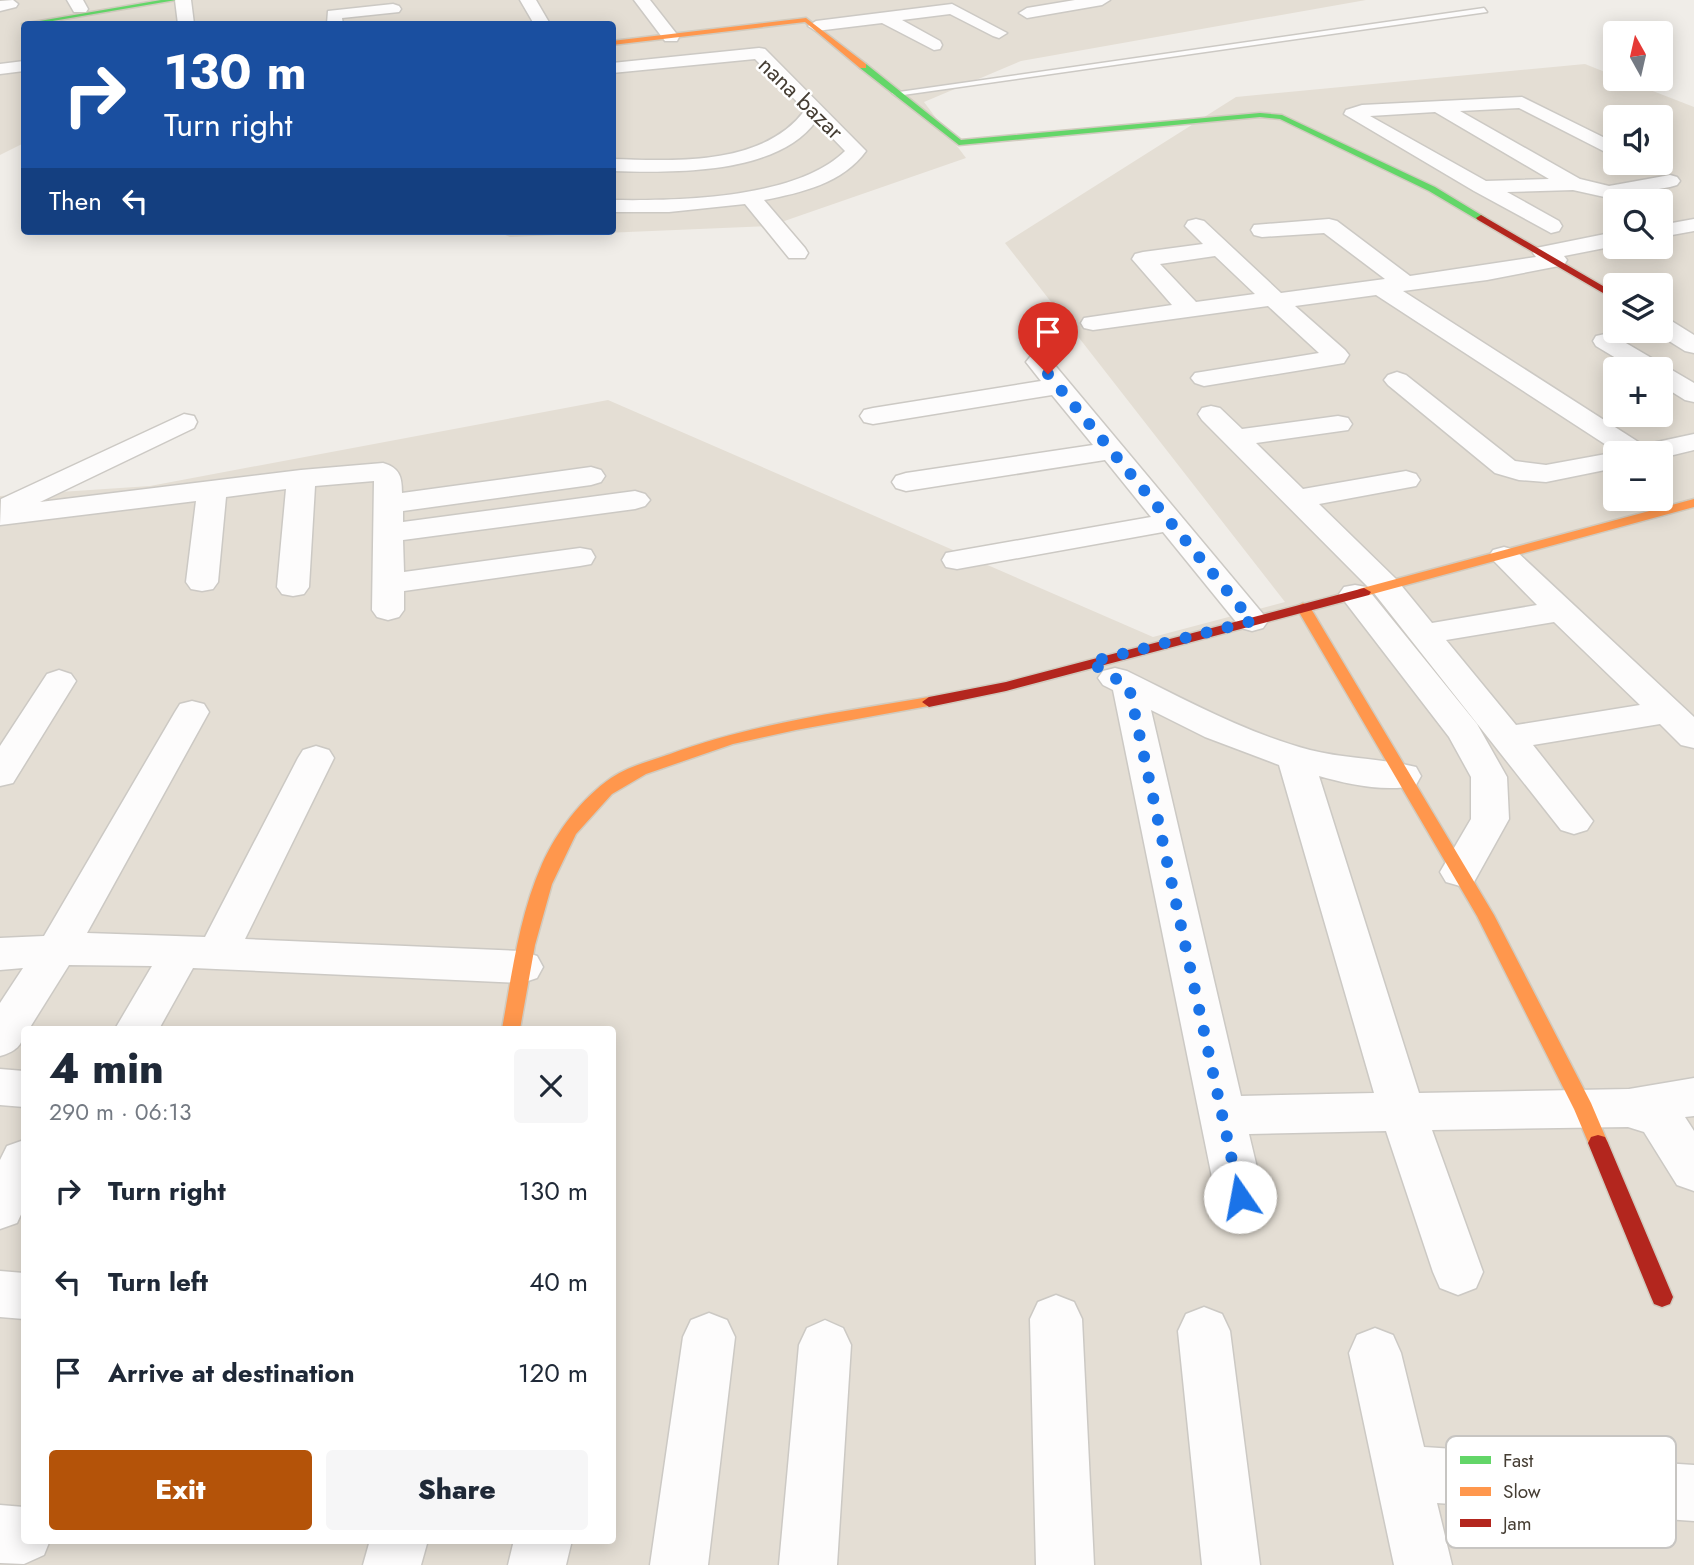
<!DOCTYPE html>
<meta charset="utf-8">
<style>
body{margin:0;font-family:Jost,sans-serif;background:#f6f6f7;color:#1f2937;height:100vh;display:flex;flex-direction:column;font-size:26px;white-space:nowrap}
*{box-sizing:border-box;margin:0}
p{font-size:23px;color:#747a83}
.icon{flex:none;width:38px;height:38px;fill:none;stroke:currentColor;stroke-width:2;stroke-linecap:round;stroke-linejoin:round}
.map{position:relative;flex:1;overflow:hidden}
.sheet{position:absolute;left:21px;top:1026px;width:595px;height:518px;display:flex;flex-direction:column;background:#fff;border-radius:7px;box-shadow:0 4px 18px #0003}
.sheet>*{flex:none}
.banner{position:absolute;left:21px;top:21px;width:595px;height:214px;border-radius:7px;box-shadow:0 4px 18px #0003;background:#1a4fa0;color:#fff;overflow:hidden}
.needle{width:46px;rotate:352deg}
.controls{position:absolute;left:1603px;top:21px;display:grid;gap:14px}
.controls a{display:grid;place-items:center;width:70px;height:70px;border-radius:7px;background:#fff;box-shadow:0 4px 18px #0003;font-size:35px}
.pin{position:absolute;display:grid;place-items:center;width:60px;height:60px;color:#fff;margin:-72px -30px;border-radius:50% 50% 50% 0;rotate:-45deg;box-shadow:0 0 7px #0007}
.pin .icon{rotate:45deg}
.me{position:absolute;width:77px;margin:-38px;rotate:348deg;stroke-linejoin:round;filter:drop-shadow(0 0 5px #0008)}
.turn{display:flex;align-items:center;gap:24px;height:147px;padding:0 28px;font-size:32px}
.turn .icon{width:91px;height:91px;stroke-width:2.5}
.turn b{display:block;font-size:49px;line-height:60px}
.then{display:flex;align-items:center;height:66px;padding:0 28px;background:#0003;gap:14px;font-size:26px}
.round{display:grid;place-items:center;flex:none;width:74px;height:74px;border-radius:7px;background:#f6f6f7}
.headline{display:flex;align-items:center;justify-content:space-between;height:119px;padding:0 28px}
h1{font-size:42px;font-weight:800;line-height:52px}
.button{display:flex;gap:14px;margin-top:auto;padding:14px 28px}
.button a{flex:1;height:80px;border-radius:7px;background:#b45309;color:#fff;font-size:28px;font-weight:800;line-height:80px;text-align:center}
.button a+a{background:#f6f6f7;color:#1f2937}
ul{padding:0;list-style:none}
li{display:flex;align-items:center;gap:21px;height:91px;padding:0 28px}
li div{flex:1}
li b{display:block;font-size:26px}
li em{font-style:normal}
.map>svg:first-child{display:block}
</style>
<div class="map">
<svg width="1694" height="1565" viewBox="0 0 1694 1565">
<rect width="100%" height="100%" fill="#f0ede8"/>
<path fill="#e4ded4" fill-rule="evenodd" d="M0,0h1366l-345,61 -97,41 42,56 -196,68 -260,11 -14,-6h116v-207h-588v119l-24,12z
M1585,64l30,12v3h7l72,28v1458h-1694v-1069l150,-10 458,-86 545,237 132,-35 -280,-359 231,-146zM1615,117h46v46h-46zM1615,201h46v46h-46zM1615,285h46v46h-46zM1615,369h46v46h-46zM1615,453h46v46h-46zM24,1029h588v511h-588z"/>
<g fill="none" stroke-linecap="round" stroke-linejoin="round">
<defs>
<path id="lane" d="M1484,8l3,4 -591,84 -4,-3z"/>
<path id="street" d="M67,0h16l5,9 -2,3h-12z
M175,0h16l3,24h-16z
M520,0h16l14,24h-16z
M634,0h16l29,37 -2,4h-12z
M1075,0h35l-8,5 -75,13 -8,-5 8,-5z
M0,1l13,-1 5,4 -2,3 -16,4z
M393,4l6,2 2,3 -2,3 -57,6 1,6h-16l1,-13z
M952,4l55,29 -8,5 -6,-2 -43,-22 -48,6 38,21 2,4 -2,4 -6,1 -52,-27 -66,8 -8,-5 8,-5z
M759,48l6,1 101,102c-23,32 -65,42 -102,49l41,48 3,5 -3,5h-16l-44,-54 -76,8h-57v-12c66,1 184,-1 233,-49l-29,-30c-39,54 -143,52 -204,50v-12c63,2 152,7 193,-49l-50,-51 -143,14v-10z
M24,61v10l-24,3v-10z
M1522,97l93,46v14l-96,-49 -59,3 120,68 29,7 61,-11 7,2 3,4 -3,4 -7,2 -61,11 -36,-8 -66,2 52,29 3,5 -3,5 -8,2 -77,-42 -130,-77 2,-4 16,-5zM1435,112l114,67 -63,2 -116,-65z
M1196,219l8,2 77,72 104,-14 -61,-46 -62,4 -8,-2 -3,-5 3,-5 75,-6 8,2 73,55 126,-19 -3,-4 3,-5 79,-16v14l-51,10 3,4 -3,5 -77,15 -84,11 240,154 51,-11v16l-33,8v-5h-46v15l-69,14 -27,-2 -24,-7 -107,-88 -4,-5 4,-5 9,-3 9,3 109,86 31,4 71,-13 -241,-157 -81,11 50,44 4,5 -5,8 -140,23 -9,-3 -4,-5 4,-5 124,-20 -51,-47 -175,24 -9,-2 -3,-5 3,-5 88,-13 -40,-46 3,-5 8,-2 60,-8 -18,-18 3,-5zM1215,256l40,38 -59,8 -36,-38z
M1694,219v12l-33,6v-12z
M1661,318l9,2 24,15v18l-9,-2 -32,-20h8z
M1605,334l9,2 80,47v19l-9,-2 -24,-15v-16h-27l-38,-23 -3,-5 3,-5z
M1039,354l9,3 215,257 5,7 -5,7 -11,3 -11,-3 -78,-96 -206,37 -11,-2 -4,-7 4,-7 11,-2 194,-34 -46,-57 -199,31 -10,-3 -4,-6 4,-6 10,-3 187,-28 -41,-50 -179,29 -9,-2 -4,-6 4,-6 9,-2 168,-27 -15,-19 4,-5z
M1211,406l9,2 22,21 96,-13 10,2 4,6 -4,6 -92,13 47,46 103,-18 10,3 4,6 -4,6 -97,18 77,75 36,44 105,-18 -48,-49 4,-6 11,-3 11,3 179,167v31l-13,-3 -21,-21 -127,21 60,76 -6,9 -13,4 -13,-4 -187,-237 -172,-173 -4,-6 4,-6zM1554,622l86,83 -124,20 -70,-85z
M184,414l10,2 3,6 -3,6 -154,74 261,-32 82,-7c17,5 19,14 19,30l189,-26 10,3 4,6 -4,6 -10,3 -188,26v11l232,-31 10,3 5,6 -5,6 -10,3 -232,31 1,32 176,-24 11,2 4,7 -4,7 -11,2 -176,25v19l-5,7 -11,3 -11,-3 -5,-7 2,-129 -59,5 -6,101 -5,7 -11,2 -11,-2 -5,-7 9,-98 -60,8 -8,85 -5,7 -11,2 -11,-2 -5,-7 10,-81 -196,24 1,-26z
M1355,585l11,2 111,137 30,53 2,42 -35,63 -14,4 -14,-4 -6,-10 31,-53v-42l-22,-40 -110,-143 5,-7z
M1115,668l12,3c59,29 119,62 183,79 35,9 71,8 106,17l5,9 -5,9c-29,8 -69,-1 -97,-9l100,317 210,-4 65,-11v38l-9,1 9,14v60l-17,-6 -33,-53 -16,-5 -196,3 51,142 -7,16 -18,7 -18,-7 -7,-16 -47,-141 -137,3 15,63 -7,15 -17,6 -17,-6 -7,-15 -103,-507 -10,-5 -5,-7 5,-7zM1151,710l54,27 74,28 95,328 -133,3z
M59,670l12,4 5,7 -63,102 -13,3v-40l47,-72z
M192,701l12,3 5,8 -122,221 118,4 93,-179 5,-8 13,-4 13,4 5,8 -89,181 277,12 15,5 6,11 -6,11 -15,5 -329,-15 -34,61h-44l37,-63 -83,-1 -40,64h-5c0,17 -10,23 -24,27v-53l23,-35 -23,2v-32l44,-2 131,-224 5,-8z
M0,1069l24,2v36l-24,-2z
M24,1140v68l-7,15 -17,6v-69l7,-14z
M0,1271l24,2v46l-24,-2z
M1056,1295l18,7 8,17 12,246h-58l-6,-246 8,-17z
M1204,1307l18,7 8,17 30,234h-58l-24,-234 8,-17z
M709,1313l18,7 8,17 -27,228h-58l33,-228 8,-17z
M825,1320l18,8 8,17 -14,220h-58l20,-220 8,-17z
M1375,1328l18,7 8,18 23,94 270,18v56l-257,-18 15,62h-58l-45,-212 8,-18z
M0,1505l24,2v33h26l-6,15 -20,9 -24,-1z
M370,1540h58l-7,25h-58z
M514,1540h58l-6,25h-58z"/>
<path id="fast" d="M161,0h15l-141,24h-13z
M860,64h6l95,76 299,-27 22,2 153,72 51,31 -8,2 -49,-29 -149,-72 -20,-2 -301,28 -99,-77z"/>
<path id="slow" d="M806,18l60,46v4h-6l-55,-46 -193,23v-4z
M1694,499v8l-325,88h-10l-2,-3 2,-3z
M1303,603l7,4 184,308 97,188 17,40 -3,6 -7,2 -7,-2 -17,-40 -97,-193 -181,-309z
M929,697l5,2 2,3 -2,3 -138,25 -63,14 -87,30 -34,20 -36,40 -24,50 -17,61 -15,84h-18c10,-55 17,-113 40,-165 15,-33 39,-65 69,-86 18,-12 39,-17 59,-24 84,-31 172,-42 259,-57z"/>
<path id="jam" d="M1481,215l134,78v7l-137,-80 -2,-2z
M1364,588l7,4 -2,3 -363,96 -77,16 -7,-5 7,-5 77,-15z
M1598,1135l7,2 3,6 65,154 -3,7 -8,3 -8,-3 -3,-7 -63,-154 3,-6z"/>
</defs>
<use href="#lane" stroke="#ccc9c4" stroke-width="3"/>
<use href="#street" stroke="#ccc9c4" stroke-width="3"/>
<use href="#fast" stroke="#d1cbbf" stroke-width="3"/>
<use href="#slow" stroke="#d1cbbf" stroke-width="3"/>
<use href="#jam" stroke="#d1cbbf" stroke-width="3"/>
<use href="#lane" fill="#fdfcfc" fill-rule="evenodd"/>
<use href="#street" fill="#fdfcfc" fill-rule="evenodd"/>
<use href="#fast" fill="#63d668" fill-rule="evenodd"/>
<use href="#slow" fill="#ff974d" fill-rule="evenodd"/>
<use href="#jam" fill="#b3261e" fill-rule="evenodd"/>
</g>
<g fill="none" stroke-linecap="round" stroke-linejoin="round">
<path stroke="#1a73e8" stroke-width="12" stroke-dasharray="0 21.6" d="M1048,374l204,247 -162,41 39,25 111,510"/>
</g>
<g text-anchor="middle" dominant-baseline="central" stroke-width="5" stroke-linejoin="round" paint-order="stroke">
<g font-size="23" fill="#453d33" stroke="#fff">
<text transform="translate(801 98) rotate(44)">nana bazar</text>
</g>
</g>
<rect x="1446" y="1436" width="230" height="112" rx="10" fill="#fff" stroke="#c7c5c2" stroke-width="2"/>
<rect x="1460" y="1456" width="31" height="8" fill="#63d668"/>
<rect x="1460" y="1487" width="31" height="9" fill="#ff974d"/>
<rect x="1460" y="1519" width="31" height="8" fill="#b3261e"/>
<g font-size="19" fill="#453d33">
<text x="1503" y="1467">Fast</text>
<text x="1503" y="1498">Slow</text>
<text x="1503" y="1530">Jam</text>
</g>
</svg>
<div class="controls">
<a><svg class="needle" viewBox="-14 -14 28 28"><path d="M0-13l5 13h-10z" fill="#e53935"/><path d="M0 13l5-13h-10z" fill="#747a83"/></svg></a>
<a><svg class="icon" aria-label="sound" viewBox="0 0 24 24"><path d="M4 9h4l5-4v14l-5-4H4zM17 9q2 3 0 6"/></svg></a>
<a><svg class="icon" aria-label="search" viewBox="0 0 24 24"><circle cx="10" cy="10" r="6"/><path d="M15 15l6 6"/></svg></a>
<a><svg class="icon" aria-label="layers" viewBox="0 0 24 24"><path d="M12 4l9 5-9 5-9-5zM3 14l9 5 9-5"/></svg></a>
<a>+</a>
<a>−</a>
</div>
<div class="pin" style="left:1048px;top:374px;background:#d93025"><svg class="icon" aria-label="arrive" viewBox="0 0 24 24"><path d="M6 21V4h12l-3 4 3 4H6"/></svg></div>
<svg class="me" style="left:1240px;top:1197px" viewBox="-20 -20 40 40"><circle r="19" fill="#fff"/><path d="M0-13L10 11 0 6-10 11z" fill="#1a73e8"/></svg>
<div class="banner">
<div class="turn"><svg class="icon" aria-label="right" viewBox="0 0 24 24"><path d="M7 20v-9h11M14 6l5 5-5 5"/></svg><div><b>130 m</b>Turn right</div></div>
<div class="then">Then<svg class="icon" aria-label="left" viewBox="0 0 24 24"><path d="M17 20v-9H6M10 6l-5 5 5 5"/></svg></div>
</div>
<section class="sheet">
<div class="headline"><div><h1>4 min</h1><p>290 m · 06:13</p></div><a class="round"><svg class="icon" aria-label="close" viewBox="0 0 24 24"><path d="M6 6l12 12M18 6L6 18"/></svg></a></div>
<ul>
<li><svg class="icon" aria-label="right" viewBox="0 0 24 24"><path d="M7 20v-9h11M14 6l5 5-5 5"/></svg><div><b>Turn right</b></div><em>130 m</em></li>
<li><svg class="icon" aria-label="left" viewBox="0 0 24 24"><path d="M17 20v-9H6M10 6l-5 5 5 5"/></svg><div><b>Turn left</b></div><em>40 m</em></li>
<li><svg class="icon" aria-label="arrive" viewBox="0 0 24 24"><path d="M6 21V4h12l-3 4 3 4H6"/></svg><div><b>Arrive at destination</b></div><em>120 m</em></li>
</ul>
<div class="button"><a>Exit</a><a>Share</a></div>
</section>
</div>
